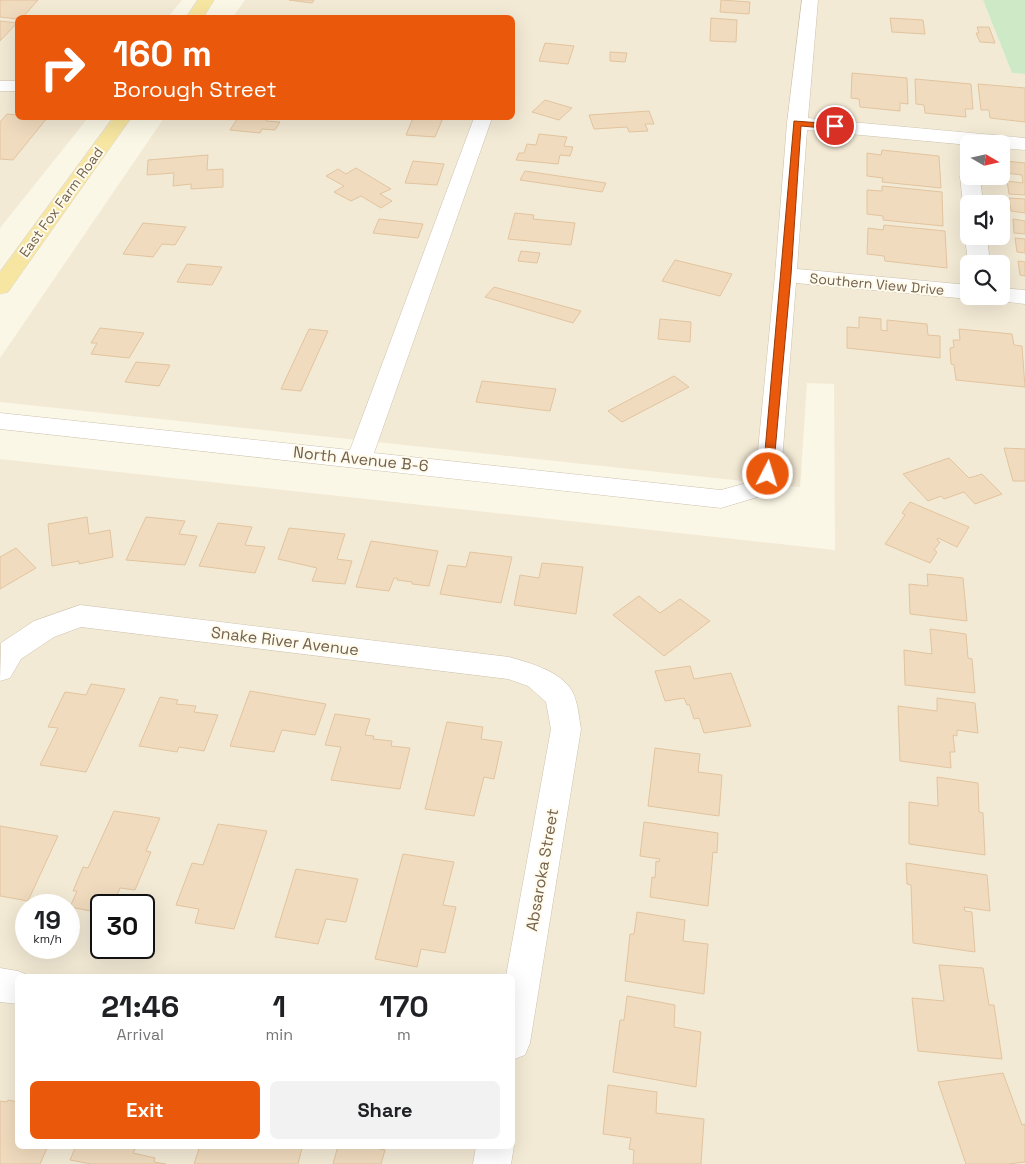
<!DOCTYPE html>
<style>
body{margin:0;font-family:"Space Grotesk",sans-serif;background:#f2f2f2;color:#202124;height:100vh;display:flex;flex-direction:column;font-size:19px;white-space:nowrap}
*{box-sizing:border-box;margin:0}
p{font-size:16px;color:#757577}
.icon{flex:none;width:28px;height:28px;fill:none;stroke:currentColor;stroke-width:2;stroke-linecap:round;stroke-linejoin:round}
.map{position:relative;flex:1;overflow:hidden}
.details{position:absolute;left:15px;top:974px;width:500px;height:175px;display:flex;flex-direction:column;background:#fff;border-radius:8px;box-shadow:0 5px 20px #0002}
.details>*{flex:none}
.guide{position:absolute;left:15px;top:15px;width:500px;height:105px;border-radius:8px;box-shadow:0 5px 20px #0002;background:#ea580c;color:#fff;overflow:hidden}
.needle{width:32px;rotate:99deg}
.fabs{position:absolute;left:960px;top:135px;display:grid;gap:10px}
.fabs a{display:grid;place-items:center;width:50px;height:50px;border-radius:8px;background:#fff;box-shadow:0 5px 20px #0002;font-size:25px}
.speed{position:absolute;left:15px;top:894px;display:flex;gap:10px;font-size:25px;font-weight:700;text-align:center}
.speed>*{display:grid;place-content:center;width:65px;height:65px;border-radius:50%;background:#fff;box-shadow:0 5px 20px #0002;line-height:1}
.speed small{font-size:12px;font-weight:400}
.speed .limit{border:2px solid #111;border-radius:8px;background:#fff;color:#111}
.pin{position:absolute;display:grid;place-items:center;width:42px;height:42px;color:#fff;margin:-21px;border:2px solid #fff;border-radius:50%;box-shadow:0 1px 5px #0007}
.me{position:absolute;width:55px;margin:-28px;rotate:5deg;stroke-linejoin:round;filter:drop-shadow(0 0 4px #0008)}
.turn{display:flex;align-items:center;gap:18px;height:105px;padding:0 15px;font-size:22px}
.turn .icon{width:65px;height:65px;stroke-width:2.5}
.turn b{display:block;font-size:35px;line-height:42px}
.eta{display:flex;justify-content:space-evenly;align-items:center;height:85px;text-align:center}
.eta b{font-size:30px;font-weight:600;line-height:35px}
.action{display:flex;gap:10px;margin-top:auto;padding:10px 15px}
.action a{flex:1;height:58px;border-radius:8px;background:#ea580c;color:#fff;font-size:20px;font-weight:600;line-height:58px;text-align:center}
.action a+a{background:#f2f2f2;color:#202124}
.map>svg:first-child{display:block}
</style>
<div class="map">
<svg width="1025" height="1164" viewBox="0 0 1025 1164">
<rect width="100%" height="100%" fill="#fbf7e6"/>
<path fill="#f3ead5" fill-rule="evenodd" d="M0,0h182l-14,17 -150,1v100h70l-88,110z
M245,0h738l29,73 13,1v1090h-1025v-705l835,91 -1,-166 -27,-1 -7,104 -800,-85v-44l164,-240h348v-100l-279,-1zM969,144h32v32h-32zM969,204h32v32h-32zM969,264h32v32h-32zM26,905h43v43h-43zM101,905h43v43h-43zM18,976h494v170h-494z"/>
<path fill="#cde9c5" d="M983,0h42v74l-13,-1z"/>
<path fill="#f0dbbe" stroke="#e2c49f" d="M0,0h38l-16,18 -4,1 -18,-2z
M289,0h25l-2,3z
M721,0l29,2 -1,12 -29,-2z
M711,18l26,2 -1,22 -26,-1z
M890,18l33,2 2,14 -33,-2z
M0,21l17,2 -17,18z
M977,27h12l6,16 -15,-1 -4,-9h3z
M545,43l29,3 -6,18 -29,-3z
M610,52l17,1 -2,9 -15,-1z
M852,73l55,5 1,26 -8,-1v8l-40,-4 -1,-8 -8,-1z
M915,79l56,5 2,25h-8l1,8 -41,-4 -1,-8 -8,-1z
M978,84l47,4v34l-35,-4 -1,-8h-8z
M545,100l27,8 -13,12 -27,-8z
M649,111l5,13h-9l3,7 -19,1 -2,-5 -33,2 -5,-14z
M7,114l11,1v3h29l-34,42 -13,-1v-37z
M238,118h30l-2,3 14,1 -5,8 -13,-1 -2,4 -30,-3z
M413,118h30l-8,19 -29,-2z
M539,134l28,3 -3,9 9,1 -3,9 -10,-1 -2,9 -42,-4 3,-7h5l3,-9 9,1z
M882,150l57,6 2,32 -59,-6 1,-4 -16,-2v-23l14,2z
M208,155l-1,15 16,-1v18l-32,2v-5l-18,2 1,-13 -27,2 1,-15z
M413,161l31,3 -7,21 -32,-2z
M1005,161l20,2v32l-16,-1 -2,-13 16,2 -1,-8 -16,-2z
M356,168l35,21 -11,5 12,7 -11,7 -20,-12 -10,5 -17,-9 10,-6 -18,-10 12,-7 8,5z
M525,171l81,12 -4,9 -82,-12z
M882,186l60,6 1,34 -60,-6v-4l-16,-2v-24l15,1z
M1009,198l16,1v14l-14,-2z
M515,213l19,2 -1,4 42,4 -4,22 -63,-6z
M379,219l44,5 -5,14 -45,-5z
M1013,219l12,2v13l-11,-1z
M143,223l43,4 -11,18 -13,-1 -9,13 -30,-3z
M884,225l61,6 2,37 -62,-7 -1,-5 -17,-2 1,-26 15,2z
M1015,238l10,1v14l-8,-1z
M521,251l19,2 -3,10 -19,-2z
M675,260l57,14 -12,22 -58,-15z
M1018,261l7,1v14l-5,-1z
M187,264l35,3 -10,18 -35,-3z
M494,287l87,24 -8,12 -88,-26z
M859,317l22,2v11l6,1v-11l40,4 1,11 12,1v22l-93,-10v-21l12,1z
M660,319l31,3 -1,20 -32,-3z
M100,328l44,5 -15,25 -38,-4 6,-11h-6z
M309,329l19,2 -27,60 -20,-2z
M959,329l53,5 2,11 8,1 3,41 -69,-7 -2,-15 -3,-1 -1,-16 4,-1 -1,-7h7z
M136,362l34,3 -11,21 -34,-4z
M674,376l15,11 -67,35 -14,-11z
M482,381l74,8 -6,22 -74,-9z
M1004,448l21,1v32h-12z
M949,458l20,20 13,-4 20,20 -27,10 -11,-12 -20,7 -3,-3 -13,5 -25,-27z
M910,502l59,25 -12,20 -19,-9 -1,2 3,2 -6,8 3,2 -7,11 -45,-19 20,-29 -3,-2z
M87,517l2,17 21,-4 3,27 -34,7v-3l-27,5 -4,-42z
M146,517l39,4 -6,13 18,2 -12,29 -59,-5z
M218,523l34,4 -7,18 20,2 -10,26 -56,-7z
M289,528l56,6 -8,25 15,2 -7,23 -33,-3 5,-13 -39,-9z
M371,541l67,10 -9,35 -17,-2v-2l-15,-2v-2h-3l-5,13 -33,-4z
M16,548l20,20 -36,21v-32z
M470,552l42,5 -11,46 -61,-9 8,-29 18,2z
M542,563l41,4 -7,47 -62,-9 6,-30 19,3z
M927,574l36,4 4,43 -57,-7 -1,-30 19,2z
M639,596l21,17 20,-14 30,22 -46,35 -51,-41z
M930,629l36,5 2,24 4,1 3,34 -70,-8 -1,-35 28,4z
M690,666l4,13 37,-6 20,53 -47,7 -5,-15 -5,1 -5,-15 -2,1 -3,-7 -19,3 -10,-30z
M91,684l34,5 -39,83 -46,-7 18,-37 -10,-1 17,-35 21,3z
M250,691l76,13 -11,31 -33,-5 -8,22 -44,-6z
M160,697l18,3 -2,4 20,2 -2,6 24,3 -14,36 -25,-4 -2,5 -38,-6z
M937,698l38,5 3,30 -21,-3v6l-4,-1 2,17h-5l1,16 -51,-7 -2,-55 39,5z
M335,714l35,5 -5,16 9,1 -1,3 19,2 -1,5 19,2 -10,41 -69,-9 10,-33 -16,-2z
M447,722l36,5 -2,12 21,3 -8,37 -10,-2 -10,39 -49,-7z
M655,748l45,6 -2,18 24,3 -3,41 -71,-10z
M937,777l41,6 1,29 4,1 2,42 -76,-11v-42l29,4z
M114,811l46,7 -14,33 5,1 -16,38 -15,-2 -7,17h-12v8l-31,-6 7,-16h-4l10,-24 5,1z
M644,822l74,11 -1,20 -4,-1 -5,54 -58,-9 2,-20 3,1 1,-17 3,1 1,-3 -20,-3z
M218,824l49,7 -33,98 -39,-6 4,-14 -23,-4 16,-42 11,2z
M0,826l58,10 -30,65 -28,-5z
M403,854l51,8 -11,43 13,2 -11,46 -24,-4 -4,18 -42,-8z
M906,863l81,12 3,36 -26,-4 1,4 7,1 3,40 -62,-9 -2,-58 -4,-1z
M296,869l62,10 -12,43 -20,-3 -8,25 -43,-7z
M637,912l48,8 -2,21 25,3 -4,50 -79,-13 5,-47h4z
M939,965l44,3 6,37h5l8,54 -84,-8 -6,-53 32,3z
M627,996l48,9 -1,22 27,5 -5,55 -83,-15 7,-52h4z
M1003,1073l19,52 3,-1v38l-17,2h-42l-28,-82z
M608,1085l49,7 -1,21 48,6 -3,45h-68l1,-14 -5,-1 2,-11 -28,-4z
M8,1100l10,2v44h30l-8,18h-40v-63l7,1z
M76,1146h47l12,3 -2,4 22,5 -1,4 12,2h-75l-21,-4z
M200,1146h91l11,2 -4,16h-104z
M338,1146h28l19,4 -4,14h-48z"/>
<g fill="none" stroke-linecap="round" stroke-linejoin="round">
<defs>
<path id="minor" d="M802,0h16l-10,118 217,20v12l-24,-2v-4l-32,1 -162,-15 -10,139 172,16v11h8l-8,3 -173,-16 -15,191 -20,22 -40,12 -721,-79v-16l350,37 124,-332h18l-118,335 347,37 22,-6 13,-13 19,-196 12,-152z
M0,81h18v10h-18z
M969,170v6h11l3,28h-14v5l-6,-5 -3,-28 3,-4z
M969,231v5h18l3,28h-22l-3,-28z
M1001,288l24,2v14l-32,-4 -2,-4h10z
M80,605l429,52c21,6 56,15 65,38 4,10 5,23 7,34l-51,314 -5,12 -13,5v-84h-6l45,-247 -5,-27 -18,-16 -20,-7 -427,-52 -27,10 -33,22 -11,19 -10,3 1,-38 33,-22z
M0,968l18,3 12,5h-12v28l-18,-2z
M512,1142l2,4 -3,18h-38l3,-18h36z"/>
<path id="major" d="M198,0h16l-11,18h-17z
M113,118h18l-123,174 -8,2v-22z"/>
</defs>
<use href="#minor" stroke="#cdc0ac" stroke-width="1"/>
<use href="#major" stroke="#dbd6d0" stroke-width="1"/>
<use href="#minor" fill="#fff" fill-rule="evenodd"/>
<use href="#major" fill="#f7e6a1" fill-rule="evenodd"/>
</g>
<path fill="#ea580c" stroke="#983908" d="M794,121l41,3 4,2 -4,3 -34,-3 -10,149 -18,199 -5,4 -5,-4z"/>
<g text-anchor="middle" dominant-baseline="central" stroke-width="4" stroke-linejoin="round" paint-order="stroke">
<g font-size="14" fill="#74614c" stroke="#fefaec">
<text transform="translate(61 202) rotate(-54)">East Fox Farm Road</text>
<text transform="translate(877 284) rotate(5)">Southern View Drive</text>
</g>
<g font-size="16" fill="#74614c" stroke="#fefaec">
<text transform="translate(361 459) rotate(6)">North Avenue B-6</text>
<text transform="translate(285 641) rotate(7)">Snake River Avenue</text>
<text transform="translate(542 870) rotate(-80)">Absaroka Street</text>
</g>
</g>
</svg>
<div class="fabs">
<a><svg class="needle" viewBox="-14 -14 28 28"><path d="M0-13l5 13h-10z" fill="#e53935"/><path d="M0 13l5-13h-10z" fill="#757577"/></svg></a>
<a><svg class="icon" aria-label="sound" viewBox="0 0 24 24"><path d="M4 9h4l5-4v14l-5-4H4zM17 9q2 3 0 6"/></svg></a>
<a><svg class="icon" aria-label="search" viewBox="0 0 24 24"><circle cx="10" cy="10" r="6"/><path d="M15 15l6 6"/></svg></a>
</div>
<div class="speed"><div>19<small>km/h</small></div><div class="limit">30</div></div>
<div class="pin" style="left:835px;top:126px;background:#d93025"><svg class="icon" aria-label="arrive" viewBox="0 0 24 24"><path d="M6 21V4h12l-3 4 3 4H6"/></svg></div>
<svg class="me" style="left:768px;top:474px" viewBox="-20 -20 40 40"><circle r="17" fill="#ea580c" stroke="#fff" stroke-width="3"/><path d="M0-11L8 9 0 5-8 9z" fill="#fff"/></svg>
<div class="guide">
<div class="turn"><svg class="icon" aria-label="right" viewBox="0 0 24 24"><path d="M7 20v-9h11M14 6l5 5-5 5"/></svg><div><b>160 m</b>Borough Street</div></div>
</div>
<section class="details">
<div class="eta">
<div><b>21:46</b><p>Arrival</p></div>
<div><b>1</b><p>min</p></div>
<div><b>170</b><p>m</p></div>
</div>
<div class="action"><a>Exit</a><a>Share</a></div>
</section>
</div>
